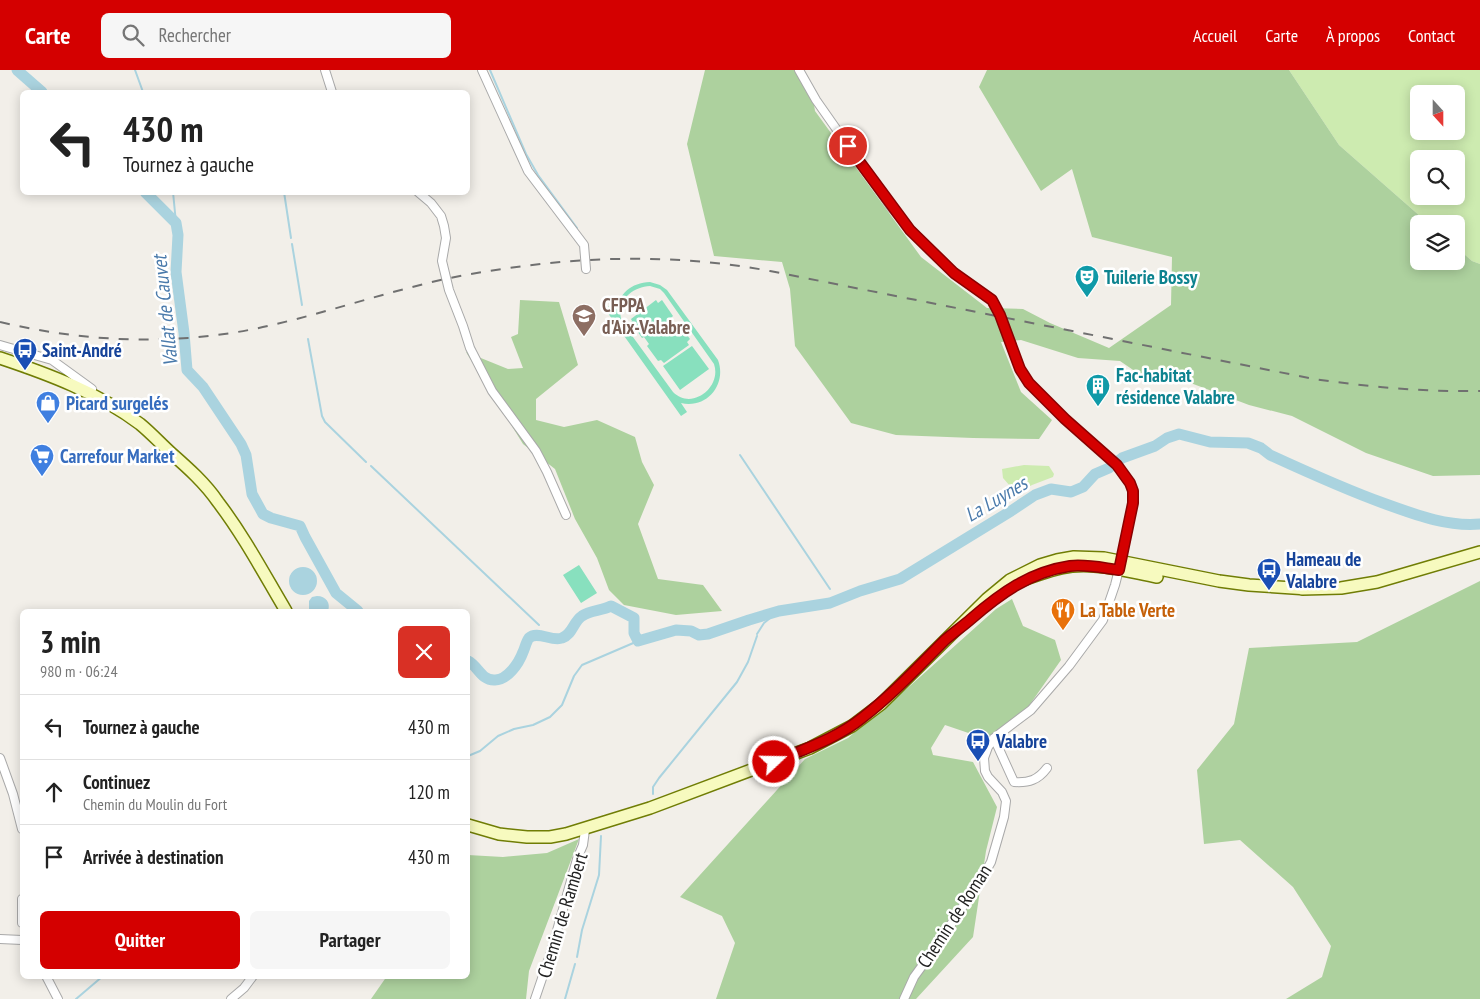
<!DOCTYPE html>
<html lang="fr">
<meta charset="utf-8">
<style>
body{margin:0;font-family:"PT Sans Narrow",sans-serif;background:#f6f6f6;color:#222;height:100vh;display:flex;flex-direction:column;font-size:19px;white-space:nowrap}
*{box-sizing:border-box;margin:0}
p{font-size:16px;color:#767676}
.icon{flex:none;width:28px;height:28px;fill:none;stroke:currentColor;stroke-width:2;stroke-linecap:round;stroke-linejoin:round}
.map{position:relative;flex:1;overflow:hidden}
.drawer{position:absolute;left:20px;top:539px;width:450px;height:370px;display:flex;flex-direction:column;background:#fff;border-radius:8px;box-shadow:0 2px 12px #0003}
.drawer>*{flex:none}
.banner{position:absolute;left:20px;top:20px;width:450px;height:105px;border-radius:8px;box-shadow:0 2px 12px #0003;background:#fff;color:#222;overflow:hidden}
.needle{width:32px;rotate:159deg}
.tools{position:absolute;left:1410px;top:15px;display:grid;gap:10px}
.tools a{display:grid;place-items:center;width:55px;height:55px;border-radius:8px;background:#fff;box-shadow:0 2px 12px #0003;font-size:25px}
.pin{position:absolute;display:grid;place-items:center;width:42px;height:42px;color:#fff;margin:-21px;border:2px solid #fff;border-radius:50%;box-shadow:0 1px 5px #0007}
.me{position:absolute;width:55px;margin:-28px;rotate:69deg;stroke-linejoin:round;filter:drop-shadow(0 0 4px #0008)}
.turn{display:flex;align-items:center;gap:18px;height:105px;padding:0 20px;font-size:22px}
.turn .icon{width:65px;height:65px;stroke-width:2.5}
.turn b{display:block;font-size:35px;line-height:42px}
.round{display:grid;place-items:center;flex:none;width:52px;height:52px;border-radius:8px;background:#f6f6f6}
.summary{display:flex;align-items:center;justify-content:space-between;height:85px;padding:0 20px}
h1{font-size:30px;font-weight:600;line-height:38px}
.primary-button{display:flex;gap:10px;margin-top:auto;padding:10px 20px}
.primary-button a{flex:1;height:58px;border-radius:8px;background:#d40000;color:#fff;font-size:20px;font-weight:600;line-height:58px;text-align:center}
.primary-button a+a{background:#f6f6f6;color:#222}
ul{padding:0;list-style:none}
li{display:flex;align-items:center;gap:15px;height:65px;padding:0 20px;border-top:1px solid #e0e0e0}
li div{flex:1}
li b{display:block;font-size:19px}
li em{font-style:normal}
header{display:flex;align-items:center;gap:30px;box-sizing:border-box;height:70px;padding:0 25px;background:#d40000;color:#fff}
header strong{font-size:24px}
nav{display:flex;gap:28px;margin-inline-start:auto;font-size:18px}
.search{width:350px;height:45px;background:#f6f6f6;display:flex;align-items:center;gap:12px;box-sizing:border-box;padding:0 18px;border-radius:8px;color:#767676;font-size:19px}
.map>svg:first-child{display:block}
</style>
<header>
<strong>Carte</strong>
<div class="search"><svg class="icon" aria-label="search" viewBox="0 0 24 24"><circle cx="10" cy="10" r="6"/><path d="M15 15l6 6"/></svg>Rechercher</div>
<nav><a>Accueil</a><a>Carte</a><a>À propos</a><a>Contact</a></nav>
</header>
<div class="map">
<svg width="1480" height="929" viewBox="0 0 1480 929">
<rect width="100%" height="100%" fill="#f2efe9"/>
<path fill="#cdebb0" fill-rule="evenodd" d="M1289,0h191v194l-8,-3 -16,-14v-23h-27l-90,-79zM1419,24h37v37h-37zM1419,89h37v37h-37z
M1024,395l25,1 5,8 -1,3 -21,8 -15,9 -14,-16 -1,-9z"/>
<path fill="#add19e" d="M705,0h97l10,21 3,20 106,146 66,51 36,1 27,14 59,25 62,-43 1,-48 -80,-20 -20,-68 -31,22 -62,-104 8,-17h302l50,75 90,79h-10v37h37v-14l16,14 8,3v211l-47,1 -67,-23 -74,-37 -43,-11 -61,-23 -49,-8 -19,-13 -42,-3 -57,-18 -20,2 20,50 31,28 -13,19 -66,-1 -77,-3 -45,-12 -56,-77 -5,-57 -8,-27 -68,-6 -27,-112z
M520,230l39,2 19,63 -42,34v21l28,7 33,-7 38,17 7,25 12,23 -16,39 20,55 45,6 19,26 -46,4 -52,-10 -15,-15 -12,-32 -22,-39 -20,-50 -32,-25 -57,-92 42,17 15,-1 -12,-31 7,-3z
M1480,511v418h-194l36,-22 9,-31 -38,-59 -53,-47 -36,4 -7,-74 37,-46 15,-76 108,-6z
M1012,529l11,27 32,14 6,20 -35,50 -37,30 -44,-15 -14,23 2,7 40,7 24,45 -11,44 -13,86 -57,62h-200l19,-56 -13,-27 -42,-19 125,-138 43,-21 63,-53 85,-76z
M579,769l-50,132 -3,28h-155l16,-23h81v-121l35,2 44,-4z"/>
<path fill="#88e0be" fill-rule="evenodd" d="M650,212l10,3 7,5 51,70c9,24 -11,49 -37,43l6,9 -6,4 -76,-107 6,-4 5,7c3,-19 15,-29 34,-30zM650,216l10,3 4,4 50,71c8,23 -22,47 -41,28l-51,-70c-7,-20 9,-35 28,-36z
M656,230l2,3 4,-3 11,16 -3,3 5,7 3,-3 12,16 -3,3 2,3 -25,18 -3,-3 -3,1 -11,-15 2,-2 -5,-7 -2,1 -11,-16 1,-1 -1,-2z
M692,276l17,23 -29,21 -17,-24z
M579,495l18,28 -16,10 -18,-28z"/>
<path fill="#aad3df" d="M289 511a14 14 0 1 1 28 0a14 14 0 1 1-28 0Z
M317,526c9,0 14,7 11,15h-19v-10l3,-4z"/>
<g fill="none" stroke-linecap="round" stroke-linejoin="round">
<path stroke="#aad3df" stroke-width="2" d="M135,0l8,22
M490,0l36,84 12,21 39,53
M173,122l3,31
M284,122l7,46
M292,174l10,61
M308,269l14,77 3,6 41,40
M740,385l90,134
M371,396l168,159
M549,564l5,5
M757,564l7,-11 15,-12
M468,686l12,-5 18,-15 16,-7 19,-4 17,-8 12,-12 12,-29 8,-11 56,-24
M653,724v-7l6,-9 78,-96 11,-20 9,-26
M577,887l5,-27 17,-55 2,-39
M76,929l27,-23
M565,929l10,-35"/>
<path stroke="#aad3df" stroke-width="11" d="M17,0l25,22
M145,122l31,31 2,12 -2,37 8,61 3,37 16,17 38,57 5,11 6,39 11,20 8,4 29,8 5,11 31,56 22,18
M468,591c10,5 13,19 26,19 13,1 25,-17 29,-28 2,-4 3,-10 6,-14 8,-8 23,4 33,0 11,-4 11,-16 20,-22 8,-6 19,-5 29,-10l23,12v15l4,8 38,-11 15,1 8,4 9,-1 41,-14 30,-9 51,-8 30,-12 40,-12 111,-68 24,-16 16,-6 20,3 12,-5 12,-13 14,-6 13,-10 33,-12 12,-8 12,-4 31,8 38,1 13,5 9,7c37,17 74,34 113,48 31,11 63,24 97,21"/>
<defs>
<path id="street" d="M325,0l7,22
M482,0l46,101 56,74 2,24
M799,0l17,30 75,107 19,22 44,44 38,27 8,15 20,54 9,14 36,36 52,46 13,18 3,8v12l-11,55 -7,27 -12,35 -34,46 -38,44 -37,28 -6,9 -4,11 1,13 3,6 14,15 4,9 -2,16 -13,45 -8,14 -45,68 -24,33 -10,22
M418,122l13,11 10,13 3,10 2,12 -4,23 7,29 14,36 7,22 22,43 44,60 11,21 19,43
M0,275l52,15 40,29
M994,668l20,44c15,1 24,-2 33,-14
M0,688l13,36 9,35
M22,829v24
M0,869l22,1
M46,906l12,23
M231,929l13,-11 9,-12
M535,929l16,-47 26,-93 6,-14 2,-15"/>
<path id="secondary" d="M0,288c48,16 99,35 140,66 11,9 20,19 31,29 17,15 34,30 47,49 26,34 46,72 68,109
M1023,510c16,-6 32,-12 49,-14 28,-3 58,6 85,11
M1302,519l39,-1 36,-6 103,-30
M468,755l31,9 28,3h23l16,-3 84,-26 160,-60 42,-22 29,-22 106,-105 23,-19 30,-15 17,-5 17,-3 30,1 115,23 30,4 59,4"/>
</defs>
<use href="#street" stroke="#a9a9a9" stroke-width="10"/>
<use href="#secondary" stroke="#707d05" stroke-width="14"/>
<use href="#street" stroke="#fff" stroke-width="8"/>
<use href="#secondary" stroke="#f7fabf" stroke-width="11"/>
<path stroke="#707070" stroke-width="2" stroke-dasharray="10 10" stroke-linecap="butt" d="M0,252c88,21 180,24 268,4 61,-14 121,-35 182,-48 107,-21 213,-27 320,-7l544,108c55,8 110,13 166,12"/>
</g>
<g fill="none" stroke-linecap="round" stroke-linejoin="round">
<defs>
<path id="route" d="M774,692c30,-13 62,-23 88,-44 30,-23 56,-51 83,-78 8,-7 18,-14 26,-21 30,-26 59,-47 99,-53 16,-2 33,2 49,4l14,-67v-12l-3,-8 -13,-18 -52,-46 -36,-36 -9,-14 -20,-54 -8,-15 -38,-27 -44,-43 -62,-84"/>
</defs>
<use href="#route" stroke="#8a0000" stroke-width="12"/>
<use href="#route" stroke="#d40000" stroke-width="9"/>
</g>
<defs>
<symbol id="theatre-pin" viewBox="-11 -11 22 30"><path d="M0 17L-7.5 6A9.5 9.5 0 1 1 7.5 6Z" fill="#0f9aa8" stroke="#fff"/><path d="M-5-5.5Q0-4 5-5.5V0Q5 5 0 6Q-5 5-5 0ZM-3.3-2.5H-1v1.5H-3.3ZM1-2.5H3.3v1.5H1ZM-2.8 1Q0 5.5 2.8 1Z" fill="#fff"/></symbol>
<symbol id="university-pin" viewBox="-11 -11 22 30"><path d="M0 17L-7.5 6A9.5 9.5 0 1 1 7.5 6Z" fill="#8d6e63" stroke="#fff"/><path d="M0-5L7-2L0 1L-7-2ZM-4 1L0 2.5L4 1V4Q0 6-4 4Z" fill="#fff"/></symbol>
<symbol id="bus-pin" viewBox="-11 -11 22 30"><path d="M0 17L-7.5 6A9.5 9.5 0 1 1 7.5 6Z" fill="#1a4fb4" stroke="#fff"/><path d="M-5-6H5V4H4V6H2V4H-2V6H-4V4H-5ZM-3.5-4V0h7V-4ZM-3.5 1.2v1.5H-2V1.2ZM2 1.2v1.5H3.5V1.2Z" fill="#fff"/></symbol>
<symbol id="building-pin" viewBox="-11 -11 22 30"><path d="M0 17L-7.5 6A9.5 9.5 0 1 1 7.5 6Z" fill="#0f9aa8" stroke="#fff"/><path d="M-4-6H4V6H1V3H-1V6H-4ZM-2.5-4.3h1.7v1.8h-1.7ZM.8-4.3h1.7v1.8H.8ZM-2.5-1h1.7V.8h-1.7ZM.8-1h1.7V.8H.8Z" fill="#fff"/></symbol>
<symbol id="shop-pin" viewBox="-11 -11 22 30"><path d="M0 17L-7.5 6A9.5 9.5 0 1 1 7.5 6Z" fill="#3f7fe0" stroke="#fff"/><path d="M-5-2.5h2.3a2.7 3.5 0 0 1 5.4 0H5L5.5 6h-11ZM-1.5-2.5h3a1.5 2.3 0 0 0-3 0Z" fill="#fff"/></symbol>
<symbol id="supermarket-pin" viewBox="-11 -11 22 30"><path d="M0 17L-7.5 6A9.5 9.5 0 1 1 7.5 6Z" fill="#3f7fe0" stroke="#fff"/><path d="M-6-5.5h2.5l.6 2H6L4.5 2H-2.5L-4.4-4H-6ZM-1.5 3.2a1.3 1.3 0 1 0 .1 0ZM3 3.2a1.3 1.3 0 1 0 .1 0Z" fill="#fff"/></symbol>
<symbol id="restaurant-pin" viewBox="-11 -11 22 30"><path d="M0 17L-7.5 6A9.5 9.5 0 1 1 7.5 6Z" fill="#e8710a" stroke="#fff"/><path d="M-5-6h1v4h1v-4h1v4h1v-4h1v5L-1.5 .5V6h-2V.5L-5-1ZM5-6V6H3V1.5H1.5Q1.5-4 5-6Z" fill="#fff"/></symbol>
</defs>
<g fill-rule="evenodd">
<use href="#theatre-pin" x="1073" y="193" width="28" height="38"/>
<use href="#university-pin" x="570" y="232" width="28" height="38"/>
<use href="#bus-pin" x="11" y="266" width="28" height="38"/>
<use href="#building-pin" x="1084" y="302" width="28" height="38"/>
<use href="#shop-pin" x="34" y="319" width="28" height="38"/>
<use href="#supermarket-pin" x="28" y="372" width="28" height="38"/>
<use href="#bus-pin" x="1255" y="486" width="28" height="38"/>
<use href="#restaurant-pin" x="1049" y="526" width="28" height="38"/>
<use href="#bus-pin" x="964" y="657" width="28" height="38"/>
</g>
<g text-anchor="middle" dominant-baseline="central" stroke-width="5" stroke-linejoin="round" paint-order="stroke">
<g font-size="19" font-weight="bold" fill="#0d838f" stroke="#fff" text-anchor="start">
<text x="1104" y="207">Tuilerie Bossy</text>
<text x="1116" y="305">Fac-habitat<tspan x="1116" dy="22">résidence Valabre</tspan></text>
</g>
<g font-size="19" font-weight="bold" fill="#785e54" stroke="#fff" text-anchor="start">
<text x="602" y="235">CFPPA<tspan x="602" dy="22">d'Aix-Valabre</tspan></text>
</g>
<g font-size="19" font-weight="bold" fill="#164399" stroke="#fff" text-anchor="start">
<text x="42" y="280">Saint-André</text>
<text x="1286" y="489">Hameau de<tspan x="1286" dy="22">Valabre</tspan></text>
<text x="996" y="671">Valabre</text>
</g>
<g font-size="19" font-weight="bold" fill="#366cbe" stroke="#fff" text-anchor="start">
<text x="66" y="333">Picard surgelés</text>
<text x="60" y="386">Carrefour Market</text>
</g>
<g font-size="19" font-weight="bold" fill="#c56008" stroke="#fff" text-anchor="start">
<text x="1080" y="540">La Table Verte</text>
</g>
<g font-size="19" fill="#222" stroke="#fff">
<text transform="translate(562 845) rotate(-73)">Chemin de Rambert</text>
<text transform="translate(954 846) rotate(-57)">Chemin de Roman</text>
</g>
<g font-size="20" font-style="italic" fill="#4a7aab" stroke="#fff">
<text transform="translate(165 241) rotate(-96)">Vallat de Cauvet</text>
<text transform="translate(996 429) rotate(-31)">La Luynes</text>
</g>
</g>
</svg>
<div class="tools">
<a><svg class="needle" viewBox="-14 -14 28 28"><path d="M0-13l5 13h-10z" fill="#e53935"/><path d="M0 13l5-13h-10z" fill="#767676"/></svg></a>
<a><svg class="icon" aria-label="search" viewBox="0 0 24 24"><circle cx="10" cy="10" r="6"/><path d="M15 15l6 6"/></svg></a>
<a><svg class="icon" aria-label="layers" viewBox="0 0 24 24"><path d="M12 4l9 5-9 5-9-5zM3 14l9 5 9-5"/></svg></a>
</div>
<div class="pin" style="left:848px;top:76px;background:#d93025"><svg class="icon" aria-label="arrive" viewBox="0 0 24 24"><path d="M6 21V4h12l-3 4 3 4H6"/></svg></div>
<svg class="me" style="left:774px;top:692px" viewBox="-20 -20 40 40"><circle r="17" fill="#d40000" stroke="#fff" stroke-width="3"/><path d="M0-11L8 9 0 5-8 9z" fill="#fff"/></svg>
<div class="banner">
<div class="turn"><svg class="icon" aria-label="left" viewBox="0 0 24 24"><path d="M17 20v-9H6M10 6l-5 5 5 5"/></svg><div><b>430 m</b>Tournez à gauche</div></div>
</div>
<section class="drawer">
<div class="summary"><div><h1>3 min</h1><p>980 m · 06:24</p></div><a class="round" style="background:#d93025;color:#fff"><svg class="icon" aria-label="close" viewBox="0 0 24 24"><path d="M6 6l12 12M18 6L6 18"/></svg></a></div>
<ul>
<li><svg class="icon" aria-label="left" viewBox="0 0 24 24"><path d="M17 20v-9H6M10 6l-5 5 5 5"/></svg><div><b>Tournez à gauche</b></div><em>430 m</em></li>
<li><svg class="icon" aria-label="ahead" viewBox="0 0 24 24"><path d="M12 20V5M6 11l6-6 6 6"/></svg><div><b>Continuez</b><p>Chemin du Moulin du Fort</p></div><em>120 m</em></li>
<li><svg class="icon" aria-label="arrive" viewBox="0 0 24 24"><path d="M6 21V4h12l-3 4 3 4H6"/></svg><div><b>Arrivée à destination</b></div><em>430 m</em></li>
</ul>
<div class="primary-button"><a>Quitter</a><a>Partager</a></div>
</section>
</div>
